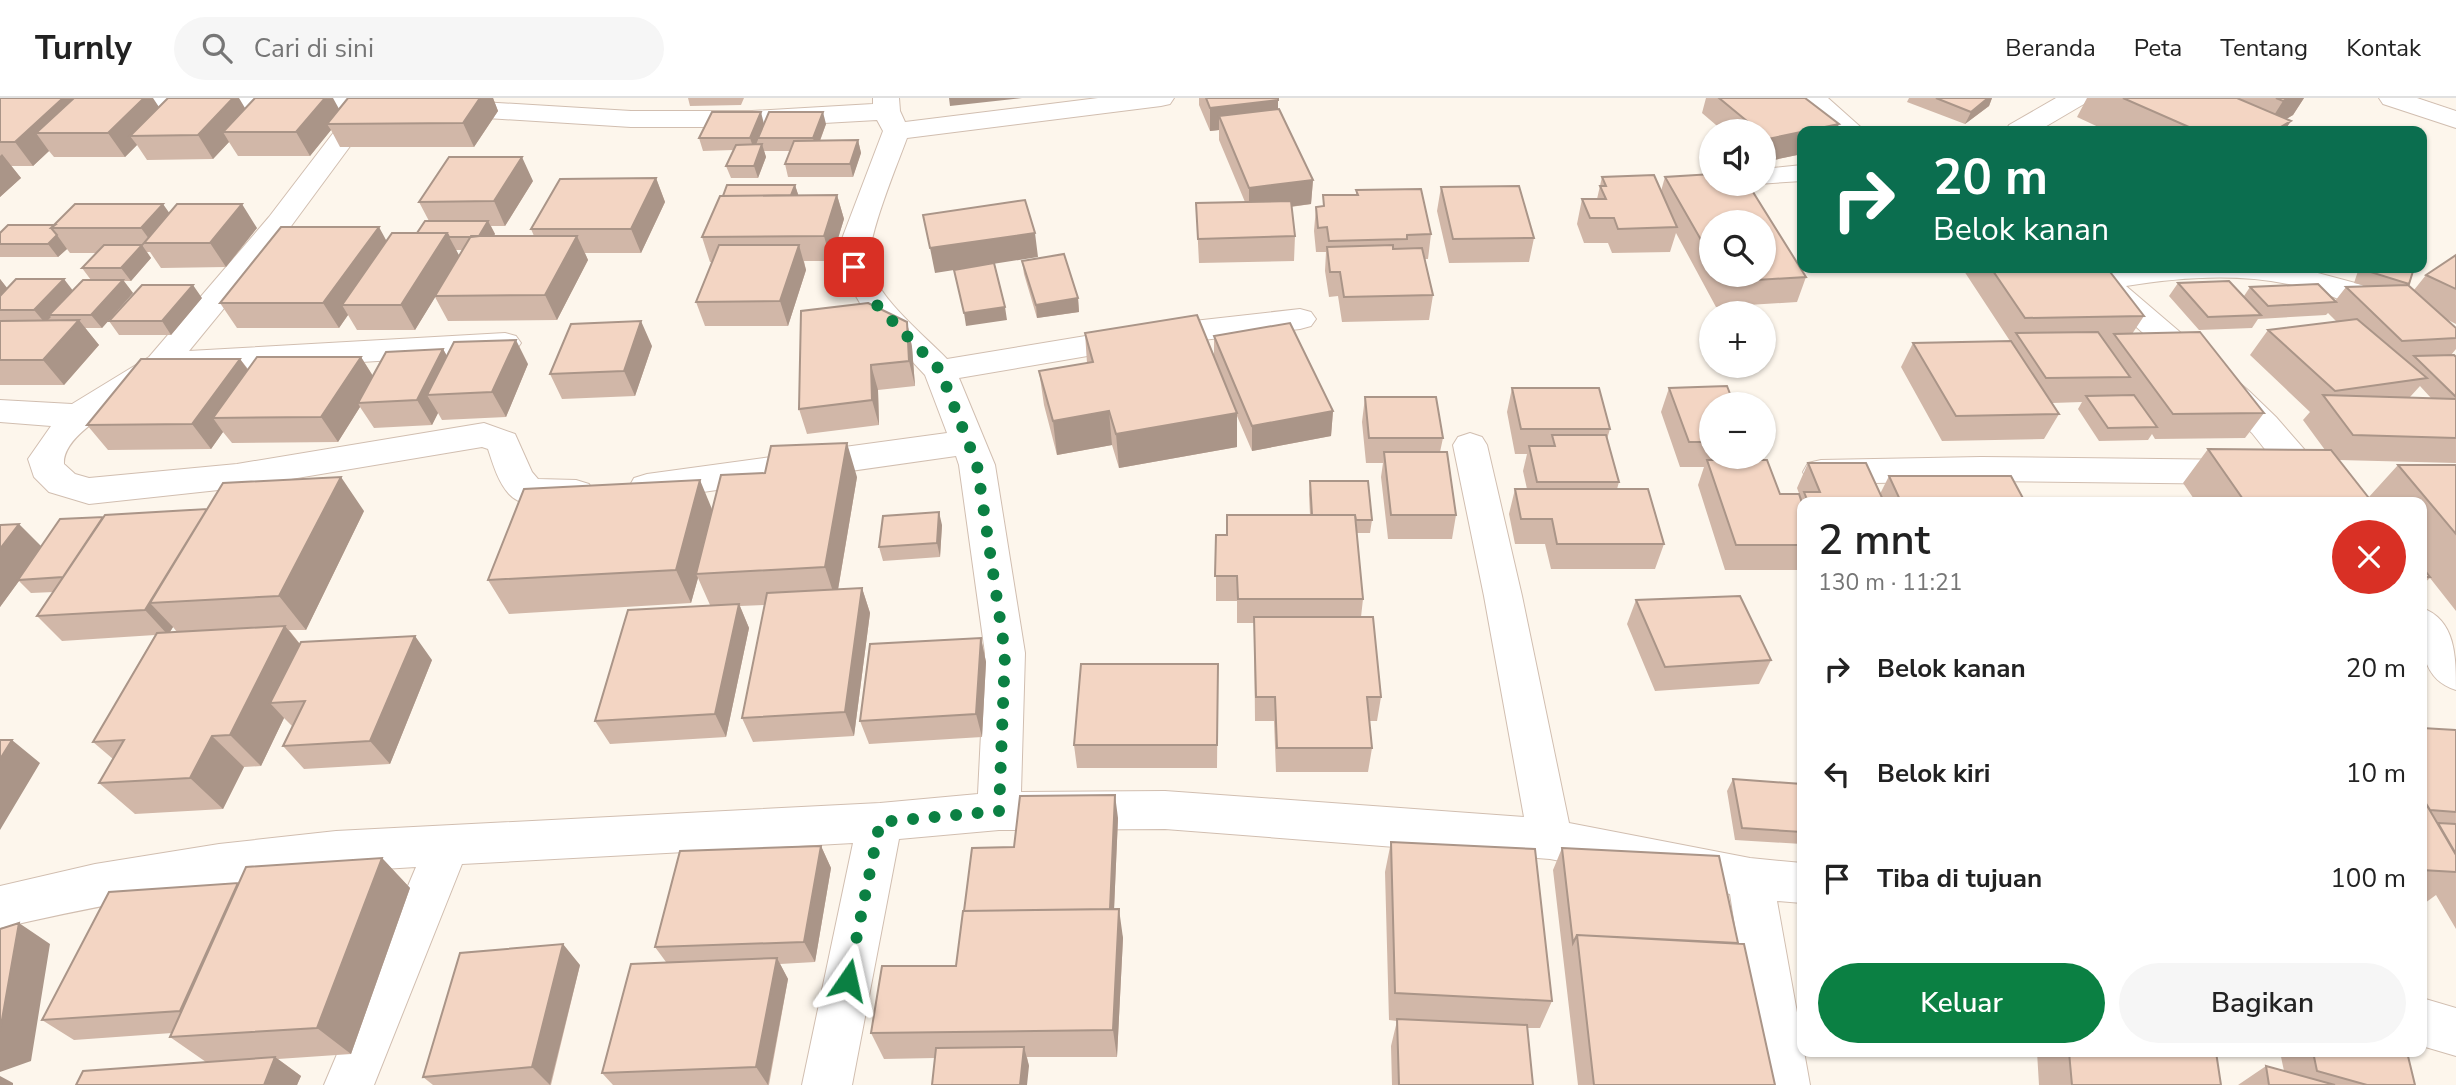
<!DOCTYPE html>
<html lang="id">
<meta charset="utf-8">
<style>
body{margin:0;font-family:"Nunito Sans",sans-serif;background:#f6f6f6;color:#222;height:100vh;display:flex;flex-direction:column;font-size:26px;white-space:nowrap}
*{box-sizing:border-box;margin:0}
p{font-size:23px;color:#767676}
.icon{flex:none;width:38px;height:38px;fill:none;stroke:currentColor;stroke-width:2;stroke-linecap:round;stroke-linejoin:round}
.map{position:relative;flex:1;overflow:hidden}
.side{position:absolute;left:1797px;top:399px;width:630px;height:560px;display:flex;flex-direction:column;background:#fff;border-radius:14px;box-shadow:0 2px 5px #0004}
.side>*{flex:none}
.banner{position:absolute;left:1797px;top:28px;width:630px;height:147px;border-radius:14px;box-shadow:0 2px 5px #0004;background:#0b6e4f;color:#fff;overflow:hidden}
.controls{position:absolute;left:1699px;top:21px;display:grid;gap:14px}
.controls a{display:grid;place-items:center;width:77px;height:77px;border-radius:50%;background:#fff;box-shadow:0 2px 5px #0004;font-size:35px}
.pin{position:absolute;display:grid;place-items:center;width:60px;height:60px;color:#fff;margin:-30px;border-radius:14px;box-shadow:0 4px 10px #0006}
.me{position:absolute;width:77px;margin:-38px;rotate:11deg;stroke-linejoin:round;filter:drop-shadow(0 0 5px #0008)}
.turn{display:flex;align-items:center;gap:24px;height:147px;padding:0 21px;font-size:32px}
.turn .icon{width:91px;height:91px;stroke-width:2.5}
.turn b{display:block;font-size:49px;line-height:60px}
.round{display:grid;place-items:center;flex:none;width:74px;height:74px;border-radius:37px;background:#f6f6f6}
.overview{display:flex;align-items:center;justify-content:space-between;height:119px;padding:0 21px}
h1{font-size:42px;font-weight:600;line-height:52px}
.action{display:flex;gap:14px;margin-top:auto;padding:14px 21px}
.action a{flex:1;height:80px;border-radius:42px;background:#0b8043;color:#fff;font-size:28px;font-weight:600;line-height:80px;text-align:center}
.action a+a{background:#f6f6f6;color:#222}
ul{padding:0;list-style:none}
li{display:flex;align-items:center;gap:21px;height:105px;padding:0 21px}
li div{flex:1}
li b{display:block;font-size:26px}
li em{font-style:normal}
header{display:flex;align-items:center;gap:42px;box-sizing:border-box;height:98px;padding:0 35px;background:#fff;border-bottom:2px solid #e0e0e0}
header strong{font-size:33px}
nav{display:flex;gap:38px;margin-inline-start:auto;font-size:24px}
.search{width:490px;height:63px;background:#f6f6f6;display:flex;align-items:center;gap:18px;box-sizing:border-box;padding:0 24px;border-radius:38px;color:#767676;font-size:26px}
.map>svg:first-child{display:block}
</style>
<header>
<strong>Turnly</strong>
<div class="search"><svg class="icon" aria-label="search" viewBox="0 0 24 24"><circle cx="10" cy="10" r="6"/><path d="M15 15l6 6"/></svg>Cari di sini</div>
<nav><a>Beranda</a><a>Peta</a><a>Tentang</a><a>Kontak</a></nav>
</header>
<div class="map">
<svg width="2456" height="987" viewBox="0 0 2456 987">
<rect width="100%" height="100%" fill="#fdf6ec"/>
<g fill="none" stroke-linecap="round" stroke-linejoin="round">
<defs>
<path id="minor" d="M0,0h416l215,13h121l121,-7v-6h26l1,13 5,11 193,-24h76l-4,6 -9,2 -254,32c-9,25 -44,108 -37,130 10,32 54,67 77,91l193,-32 160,-18 11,3 5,7 -5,7 -11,3 -160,18 -181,31 36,87 30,188 -4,139 144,-1 359,26 -40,-221 -31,-151 5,-8 12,-4 12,4 5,8 35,151 47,227 181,35 52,5v40l-25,-2 33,184h-50l-30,-191 -180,-35 -385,-30 -166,1 -100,9 -47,246h-50l51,-242 -391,21 -88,221h-50l92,-218c-141,7 -278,29 -416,61v-42l95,-22 124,-20 117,-13 544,-28 98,-9 7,-141 -26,-188 -3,-9 -309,44 -13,-4 -5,-9 5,-9 13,-4 300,-41 -22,-58 -61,-65 -25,-43 1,-23 43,-113 -6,-11 -125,7h-121l-255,-16 -87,118 -100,122 316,-18 11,3 5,7 -5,7 -11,3 -317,20 -13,-5c-22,24 -113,58 -111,96l11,10 14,4 148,-14 247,-41 31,11 17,38 6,7 38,1 13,4 5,9 -5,9c-22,6 -62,11 -80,-8 -11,-12 -16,-30 -21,-45l-6,-2 -245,41 -148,16 -40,-12 -15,-15 -6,-18 23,-33 -51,-4v-22l72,4 77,-47 120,-140 81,-106 -350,-1z
M1799,0h29l37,33h-29z
M2056,0h32l-4,6 -46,27h-32l3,-6z
M2379,0h38l39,13v17l-73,-24z
M1802,67v16l-45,3h7v-15z
M2071,170h33l4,3 20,-3h171l60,16 46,19 5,7 -5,7 -11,3c-28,-7 -53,-22 -81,-30 -62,-18 -124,-14 -187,-4l123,105 27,26 41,47 29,20 11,18h-37l-29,-20 -39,-49 -27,-26z
M1981,359l262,3 13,3 5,9 -5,9 -13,3 -262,-3 -160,3 -13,-3 -5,-9 5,-9 13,-3z
M2422,510c34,12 34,49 34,82 -38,-12 -34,-49 -34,-82z
M2422,900l34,10v48l-34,-10z"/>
</defs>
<use href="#minor" stroke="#d1beb0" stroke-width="2"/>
<use href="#minor" fill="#fff" fill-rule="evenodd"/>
</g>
<path fill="#d1b7a8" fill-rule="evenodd" d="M0,0l159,9 180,2 9,-11h145l5,13 -24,36h-134l-9,-17 -21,26h-72l-9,-14 -16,17 -66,1 -10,-15 -12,12h-71l-5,-6 -16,15h-22l10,12 -21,19z
M688,0h56l-3,7 -51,1z
M1199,0h79v11l35,71 -2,24 -20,3 4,29 -1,25 -95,2 -3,-60 49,-1 -26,-62v-10l-9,1 -11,-26z
M1706,0h99l-3,33v23l-38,8v-31h-41l-21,-18z
M1909,0h83l-3,8 -24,18 -58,-22z
M2087,0h217l-11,17 -7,4 5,2 -7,10h-177l-30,-14z
M764,26h62l-6,17 38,-1 3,13 -8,24h-65l-3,-13 5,-13h-26l2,6 -8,21h-27l-5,-12 7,-16 -30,1 -4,-13z
M1602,79l59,14 4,-14 141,100 -9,25 -81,5 -40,-74 -6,19 -58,1 -4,-10h-24l-7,-19 5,-25h15zM1712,124l52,53h-52z
M656,80l9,24 -24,51h-56l3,7 -31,60 -109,1 -13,-24 -20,33h-58l-9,-15 -9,13h-102l-17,-25 166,-62 31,-8 12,-12 -10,-19 114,-21 -28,45h-14l4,8 -2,2h41l-3,-7zM456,152h7l-4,6z
M795,87l3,10h39l7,24 -13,42h-27l2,9 -18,56h-83l-9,-24 16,-40h-2l-8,-25 21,-41z
M1441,89l93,51 -5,24 -80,1 -12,-52z
M1356,92l75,44 -3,25h-3l8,36 -4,25 -87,2 -4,-26 -9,1 -4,-26 1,-19h-10l-2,-21 2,-24h7v-12h33z
M170,115l87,15 -31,39 -65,1 -11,-16h-3l4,6 -20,23h-7l9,12 -31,35h-17l14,17 -35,40h-64v-106l7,9 66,2 18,-10 -9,-12 15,-15h-27l-3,-4 -9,8h-58v-24l55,-8z
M2456,157v69l-10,-5 10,9v21l-5,6 5,2v106l-117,-3 29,38 30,-33h58v146l-26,-33 -8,7v-83h-226l-13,-19 25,-34 117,1 -22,-30 7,-8 -60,-57 18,-25 69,-8 -9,-9 -2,2 -68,4 -6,9 -53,2 -30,-34 9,-13 66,13 6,-9 85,14 11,-14 20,-1 -12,-3 5,-15h55l-6,17 6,5 12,-15zM2420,288l11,12 -21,-1z
M1022,163l56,37 1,14 -42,6 -13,-44z
M1965,170h142l37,48 -12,18 132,79 -19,25 -90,1 -3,-5 -4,6 -49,1 -21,-32 4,-7 -30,1 7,11 -15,25 -102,2 -41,-74 12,-24 97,-2 -46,-70z
M202,200l-31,37h-52l-10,-14z
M907,224l5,25 3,39 -37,4 1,35 -72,9 -8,-25z
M1085,235l129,24v-21l119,75 -2,25 -79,15 -15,-35v31l-118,21 -7,-23 -55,10 -13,-50 -5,-34 48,-8z
M652,248l-17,50 -73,3 -12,-25z
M443,251l4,7 81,8 -22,53 -64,3 -4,-7 -6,12 -58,3 -14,-21 -22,35 -106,1 -9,-11 -12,17 -103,1 -21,-25 153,-66 8,10 113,-12 12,19z
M1512,290l98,41 -3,10 12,43 -2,7 47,55 -9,25h-104l-6,-25h-30l-6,-30 6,-25h12l-4,-18 4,-17h-12l-8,-42z
M1669,290l43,16v53h31l-2,3 39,34 21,5 -4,-11 11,-25 72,31 9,-18 136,26h-223v68h-77l-27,-85 6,-18h-24l-19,-55z
M1365,299l78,41 -3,14 16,63 -4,24h-64l-7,-62 2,-14h-17l-4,-41z
M857,379l-19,113 24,-2 8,25 -16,123 -101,6 -11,-24 23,-113 -25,1 9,22 -23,109 -116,7 -15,-23 115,-116 -12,-27 -7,25 -182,11 -21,-34 224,-70z
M1310,383l62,39 -2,13h-13l6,66 -2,18 20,80 -4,24h-8l3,27 -4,24h-92l-2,-51h-19l-1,-98h-17v-22h-21v-66h11l83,-20 -1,-21z
M364,413l-58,119h-17l11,14 132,16 -42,104 -86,5 -21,-23 9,-20 -8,-8 -23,48 -17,1 -21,42 -88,5 -36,-31 14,-24 -20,-17 62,-107 -93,6 -25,-25 17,-24 -23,1 -12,-12 -19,26v-82l41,21zM173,529l4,5h-7z
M942,427l-2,32 -57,4 -4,-14z
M1636,502l135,60 -12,24 -104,7 -28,-67z
M981,540l5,24 -4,75 -113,7 -9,-23z
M1218,566l-1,104h-140l-3,-23z
M2422,630l34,2v199l-20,-34 -11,8 -3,-1z
M1733,681l69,5v60l-67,-4 -8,-49z
M1118,720l-4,91 9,29 -6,119h-90l2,9 -94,-8 -51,1 -13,-26 85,-67 8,-55 50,-64z
M1391,744l161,159 -12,27h-13l6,57h-141l-1,-39 6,-25 -8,-1 -4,-148z
M821,748l10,22 -16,94 -35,2 8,15 -19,106h-156l-11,-12 64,-111 -11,-15z
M1562,750l176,95 37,142h-197l-25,-215z
M382,760l28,30 -59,166 -73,5 23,17 -4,9h-221l130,-23 -36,-25 2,-4 -98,7 -32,-20 196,-137z
M580,867l-29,120h-118l-10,-8z
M2037,954h179l5,33h-182z
M2280,954h127l8,33h-177l28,-19 18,5z"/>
<path fill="#aa9588" d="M63,0h11l-38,35 13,18 -16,15 -18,-24z
M144,0h9l12,18 -35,20 7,9 -12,12 -17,-24z
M233,0h6l12,20 -28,14 6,10 -16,17 -15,-24z
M325,0h8l10,18 -16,8 4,6 -21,26 -14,-24z
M480,0h13l5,13 -24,36 -11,-24z
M949,0h73l-72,8z
M1988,0h4l-3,8 -24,18 6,-12z
M2288,0h16l-11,17 -27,16h-2l19,-30z
M1278,2v24l-59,-8v14l-9,1v-23z
M761,14l3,12 -10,26 -4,-12z
M823,14l3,12 -10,27 -3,-13z
M2291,23l-7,10h-10z
M1839,26l-3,7h-30z
M1802,34v22l-38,8v-10l4,-13z
M858,42l3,13 -8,24 -3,-13z
M762,46l4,13 -8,21 -4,-12z
M2,56l19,24 -21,19v-41z
M522,59l11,24 -28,45 -11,-25z
M656,80l9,24 -24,51 -10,-24z
M1313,82l-2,24 -62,8v-24z
M795,87l4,12 -11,6z
M837,97l7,24 -13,42 -7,-25z
M163,106l17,24 -28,15 -11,-15z
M242,106l15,24 -31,39 -16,-24z
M488,123l7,13 -10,16 -7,-13z
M379,129l13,24 -50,54 6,10 -9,13 -16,-25z
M447,135l13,24 -45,73 -14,-25z
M1035,135l3,24 -103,16 -5,-25z
M57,137l10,14 -9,8 -10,-13z
M577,138l11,24 -31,60 -12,-25z
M142,147l9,13 -20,23 -10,-13z
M799,147l7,25 -18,56 -8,-25z
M0,181l11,14 -11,11z
M64,181l10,13 -25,23 2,2 -6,6 -11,-13z
M123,182l10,13 -31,35 -11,-13z
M193,187l9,13 -31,37 -9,-14z
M1078,200l1,14 -42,6 -1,-13z
M1005,209l2,13 -41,6 -2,-13z
M79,222l20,25 -35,40 -21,-25z
M641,223l11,25 -17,50 -11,-25z
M907,224l5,25 3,39 -6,-25z
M516,242l12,24 -22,53 -14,-25z
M443,251l14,25 -30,21 11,18 -6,12 -15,-25z
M361,259l15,24 -18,22 2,4 -22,35 -17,-25z
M240,261l18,25 -45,34 10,14 -12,17 -19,-25z
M871,267l7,25 1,35 -7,-25z
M1109,313l3,34 -55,10 -4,-34z
M1333,313l-2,25 -79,15v-25z
M1237,315v34l-118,21 -3,-34z
M847,345l10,34 -21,124 -11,-34z
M341,379l23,34 -58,119 -27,-34z
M700,382l14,34 -18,60 2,4 -7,25 -15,-33z
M207,411l-57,94 23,24 -5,8 -23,-25z
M939,414l3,13 -2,32 -3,-14z
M19,426l25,25 -26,31 1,1 -19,26v-58z
M862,490l8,25 -16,123 -9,-24z
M739,506l10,24 -23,109 -11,-23z
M285,528l27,33 -42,44 14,15 -23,48 -31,-31z
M415,538l17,24 -42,104 -20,-23z
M981,540l5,24 -4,75 -6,-23z
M212,638l32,31 -21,42 -33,-31z
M12,642l28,23 -40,67v-71z
M1115,697l3,23 -5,115 -3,-22z
M821,748l10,22 -16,94 -11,-20z
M382,760l28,30 -59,166 -34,-26z
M238,785l-30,148 -28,-20z
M1119,811l4,29 -6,119 -4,-27z
M19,825l31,21 -19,117 -31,11v-41z
M563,846l17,21 -30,120 -18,-18z
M777,860l11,21 -20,106 -12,-18z
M1024,949l5,19 -2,19h-7z
M275,959l26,19 -4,9h-33z
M0,978l13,7v2h-13z"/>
<path fill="#f3d5c3" stroke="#aa9588" stroke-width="2" d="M0,0h63l-48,44h-15z
M74,0h70l-36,35h-72z
M168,0h65l-35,37 -68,1z
M255,0h70l-29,34h-73z
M348,0h132l-17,25 -136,1z
M1206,0h72v2l-68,8z
M1719,0h86l34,26 -71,15 -4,-3v-5h-5z
M1936,0h52l-17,14z
M2123,0h114l54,23 -17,10h-76z
M2276,0h12l-5,3z
M1279,11l34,71 -64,8 -30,-72z
M712,14h49l-11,26h-51z
M769,14h54l-10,26h-55z
M858,42l-8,24h-65l9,-23z
M762,46l-8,22h-28l10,-21z
M449,59h73l-28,44 -75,1z
M1712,76v10h36l58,93 -81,5 -4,-7h43v-53h-52v37l-47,-82z
M1654,77l23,52 -59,2 -4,-11h-24l-8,-19h24l-6,-13h6l-4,-9z
M656,80l-25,51h-100l29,-50z
M727,87h68l-4,10 -68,1z
M1519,88l15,52 -81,1 -12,-52z
M1421,91l10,45 -24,1v4l-78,2 -2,-14 -9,1 -2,-21 8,-1 -1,-11h35l-2,-5z
M837,97l-13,41 -122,1 18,-41z
M1025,102l10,33 -105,15 -7,-33z
M1291,103l4,35 -97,3 -2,-36z
M75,106h88l-22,24h-90z
M177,106h65l-32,39h-66z
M425,123h63l-9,15 -8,1h-22l-2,-4h-30z
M8,127h47l-4,3 6,7 -9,9h-48v-11z
M281,129h98l-56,76h-103z
M392,135h55l-46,72h-59z
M471,138h106l-32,59 -110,1z
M104,147h38l-21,23h-39z
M719,147h80l-19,56 -84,1z
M1393,147v4l29,-1 11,47 -89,2 -4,-25h-10l-3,-25z
M1064,156l14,44 -42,7 -14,-44z
M2456,157v34l-30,-14z
M994,165l11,44 -41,6 -10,-43z
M1991,170h116l37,48 -119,2z
M2365,170h49l-5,16 -45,-14z
M16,181h48l-30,31h-34v-14z
M83,182h40l-32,35h-42z
M2229,183l32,34 -53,2 -30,-34z
M2318,186l18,18 -68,4 -18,-19z
M142,187h51l-31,36h-53z
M2408,187l48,43v10l-54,3 -56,-54z
M868,205l39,19 2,39 -38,4 1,35 -73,9 2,-98z
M1197,217l40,98 -121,21 -7,-23 -56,10 -14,-50 54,-9 -8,-29z
M2357,221l70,59 -92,13 -67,-61z
M79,222l-36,40h-43v-39z
M641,223l-17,50 -74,3 21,-50z
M1290,225l43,88 -81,15 -38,-90z
M2098,234l32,45 -84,1 -30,-45z
M2200,234l64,81 -91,1 -59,-80z
M516,242l-24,52 -65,3 27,-53z
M2011,243l48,73 -103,2 -43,-73z
M443,251l-26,51 -59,3 28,-51z
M2454,257l2,2v40l-42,-41z
M257,259h104l-40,60 -108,1z
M141,261h99l-48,65 -105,1z
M1727,288l7,18h-22v38h-23l-20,-54z
M1512,290h87l11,41h-89z
M2134,297l23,32 -49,1 -22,-32z
M2323,297l133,4v39l-103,-3z
M1365,299h71l7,41h-74z
M1552,337h54l13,47h-82l-8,-36h26z
M847,345l-22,124 -129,7 25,-99 44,-2 6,-27z
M2208,351l123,1 41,52h-127z
M1384,354h63l9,63h-65z
M1707,362h60l13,34h19l3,9v42h-66z
M1808,365h58l18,39h-76l-4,-10h16z
M2398,367h58v69z
M1889,378h122l14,26h-124z
M341,379l-62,119 -129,7 73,-120z
M700,382l-24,90 -188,10 36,-91z
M1310,383h58l4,39h-16l-1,-5h-43z
M1515,391h133l16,55h-107l-5,-25h-31z
M207,411l-62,101 -108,6 68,-101z
M939,414l-2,31 -58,4 4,-31z
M1227,417h128l8,84h-125l-1,-23h-22l1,-41h11z
M103,419l-40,60 -45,3 42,-61z
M19,426l-19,25v-24z
M2422,469l8,10h-8z
M862,490l-17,124 -103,6 25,-125z
M1740,498l31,64 -106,7 -29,-67z
M739,506l-24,110 -120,7 33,-111z
M1254,519h119l8,80h-14l5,51h-95l-2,-51h-19z
M285,528l-55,109 -18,1 -22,42 -91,5 25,-43 -31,2 64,-109z
M415,538l-45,105 -87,5 22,-45 -35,2 31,-61z
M981,540l-5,76 -116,7 10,-77z
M1081,566h137l-1,81h-143z
M2422,630l34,2v82l-26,-2 -8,-13z
M0,642h12l-12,19z
M1733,681l69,5v48l-60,-4z
M1115,697l-5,114 -146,2 8,-63 42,-1 6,-51z
M2422,699l34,58v17l-34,-2z
M2438,725l18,1v30z
M1391,744l144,7 17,152 -157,-8z
M821,748l-17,96 -149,5 25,-96z
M1562,750l157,8 19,87 -161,-8 -4,8z
M382,760l-65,170 -147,9 76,-170z
M238,785l-58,128 -138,9 67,-128z
M1119,811l-6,121 -242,3 11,-67h74l7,-55z
M19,825l-19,108v-102z
M1577,837l167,9 31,141h-181z
M563,846l-31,123 -109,10 37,-124z
M777,860l-21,109 -154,6 29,-109z
M1397,921l130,6 6,60h-134z
M1024,949l-4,38h-88l4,-37z
M2069,954h147l5,33h-149z
M2313,954h94l8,33h-48l-50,-14z
M275,959l-11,28h-188l7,-14z
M2266,968l69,19h-66z"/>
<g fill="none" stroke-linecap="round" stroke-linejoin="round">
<path stroke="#0b8043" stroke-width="12" stroke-dasharray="0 21.6" d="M848,882l32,-158 119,-11 6,-158 -28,-188 -37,-95 -65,-67 -21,-36"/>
</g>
</svg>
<div class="controls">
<a><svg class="icon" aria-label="sound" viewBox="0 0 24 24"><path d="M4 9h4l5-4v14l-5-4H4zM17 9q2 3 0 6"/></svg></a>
<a><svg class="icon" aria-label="search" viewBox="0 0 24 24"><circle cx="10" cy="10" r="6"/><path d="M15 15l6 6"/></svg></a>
<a>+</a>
<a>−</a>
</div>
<div class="pin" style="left:854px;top:169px;background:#d93025"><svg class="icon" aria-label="arrive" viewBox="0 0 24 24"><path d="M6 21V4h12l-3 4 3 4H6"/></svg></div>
<svg class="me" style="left:848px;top:882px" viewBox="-20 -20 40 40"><path d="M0-17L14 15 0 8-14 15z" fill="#0b8043" stroke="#fff" stroke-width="4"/></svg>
<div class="banner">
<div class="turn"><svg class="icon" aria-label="right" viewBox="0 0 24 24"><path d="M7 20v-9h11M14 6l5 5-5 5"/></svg><div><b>20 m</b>Belok kanan</div></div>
</div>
<section class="side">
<div class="overview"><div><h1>2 mnt</h1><p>130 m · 11:21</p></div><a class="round" style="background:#d93025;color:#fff"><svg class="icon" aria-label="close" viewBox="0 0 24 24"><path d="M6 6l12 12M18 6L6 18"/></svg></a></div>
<ul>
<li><svg class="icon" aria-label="right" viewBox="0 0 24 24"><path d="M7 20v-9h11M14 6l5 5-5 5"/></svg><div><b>Belok kanan</b></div><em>20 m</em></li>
<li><svg class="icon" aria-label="left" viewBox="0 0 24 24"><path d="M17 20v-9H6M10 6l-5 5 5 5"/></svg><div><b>Belok kiri</b></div><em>10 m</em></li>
<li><svg class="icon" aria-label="arrive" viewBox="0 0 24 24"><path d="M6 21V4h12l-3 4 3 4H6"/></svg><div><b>Tiba di tujuan</b></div><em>100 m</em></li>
</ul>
<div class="action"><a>Keluar</a><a>Bagikan</a></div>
</section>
</div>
